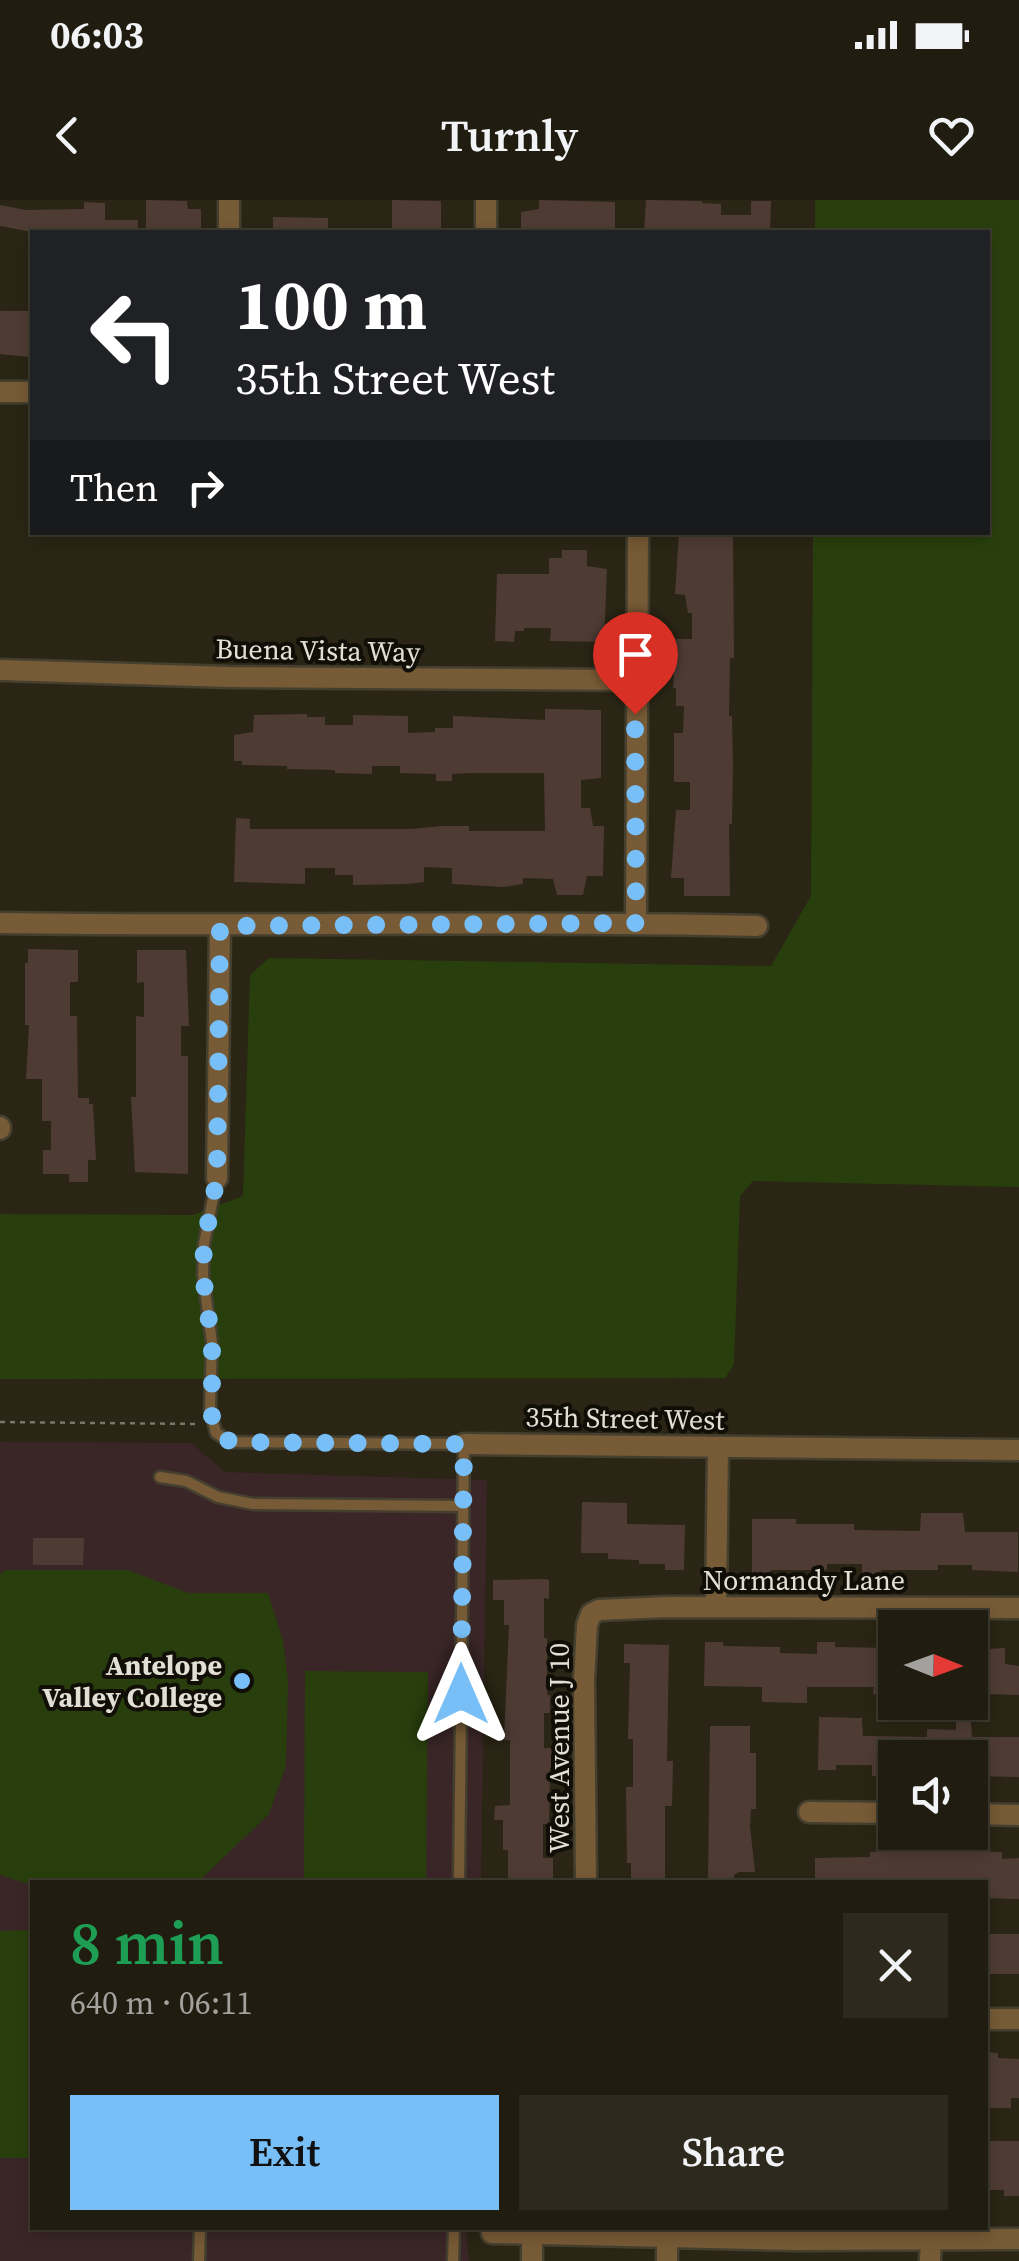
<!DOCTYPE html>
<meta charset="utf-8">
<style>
body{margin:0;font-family:"Source Serif 4",serif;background:#2d291d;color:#f1f3f6;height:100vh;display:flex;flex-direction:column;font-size:38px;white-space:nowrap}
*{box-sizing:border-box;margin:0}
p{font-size:32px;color:#a2a19e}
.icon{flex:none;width:55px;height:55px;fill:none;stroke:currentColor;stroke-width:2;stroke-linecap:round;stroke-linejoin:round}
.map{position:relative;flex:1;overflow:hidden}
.side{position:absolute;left:30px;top:1680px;width:958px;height:350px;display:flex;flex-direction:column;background:#201c0f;border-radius:0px;box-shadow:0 5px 15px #0003,0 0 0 2px #3d3a2f}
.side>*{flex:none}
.guide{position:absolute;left:30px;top:30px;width:960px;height:305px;border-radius:0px;box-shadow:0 5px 15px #0003,0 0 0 2px #3d3a2f;background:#202124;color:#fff;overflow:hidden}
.needle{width:65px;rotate:91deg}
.buttons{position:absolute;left:878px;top:1410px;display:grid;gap:20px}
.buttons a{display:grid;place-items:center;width:110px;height:110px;border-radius:0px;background:#201c0f;box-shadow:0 5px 15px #0003,0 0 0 2px #3d3a2f;font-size:50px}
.pin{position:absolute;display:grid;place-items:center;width:85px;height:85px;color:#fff;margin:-102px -42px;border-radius:50% 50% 50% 0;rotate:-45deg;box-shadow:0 0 10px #0007}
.pin .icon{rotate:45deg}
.me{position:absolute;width:110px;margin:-55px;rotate:0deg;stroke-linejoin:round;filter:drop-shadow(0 0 8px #0008)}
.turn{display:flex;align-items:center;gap:35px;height:210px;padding:0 40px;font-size:45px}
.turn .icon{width:130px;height:130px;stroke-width:2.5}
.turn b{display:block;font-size:70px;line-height:85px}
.then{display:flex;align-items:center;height:95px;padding:0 40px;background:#0003;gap:20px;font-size:38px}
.round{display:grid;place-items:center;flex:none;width:105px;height:105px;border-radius:0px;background:#2d291d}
.head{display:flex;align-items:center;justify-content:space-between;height:170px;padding:0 40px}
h1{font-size:60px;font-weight:600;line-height:75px;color:#1e9e55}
.cta{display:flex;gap:20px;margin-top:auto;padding:20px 40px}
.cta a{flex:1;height:115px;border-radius:0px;background:#78bff7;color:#111;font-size:40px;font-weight:600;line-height:115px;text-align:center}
.cta a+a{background:#2d291d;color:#f1f3f6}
.status{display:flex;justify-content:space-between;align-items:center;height:70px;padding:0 50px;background:#201c0f;direction:ltr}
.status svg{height:28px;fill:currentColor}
header{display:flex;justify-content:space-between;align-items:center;height:130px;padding:0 40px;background:#201c0f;font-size:45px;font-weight:600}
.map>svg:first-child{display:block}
</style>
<div class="status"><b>06:03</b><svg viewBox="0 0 49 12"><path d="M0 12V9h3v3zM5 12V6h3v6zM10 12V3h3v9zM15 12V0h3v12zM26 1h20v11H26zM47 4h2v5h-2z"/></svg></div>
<header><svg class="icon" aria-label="back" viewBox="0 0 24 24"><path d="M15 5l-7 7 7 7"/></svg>Turnly<svg class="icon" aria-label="heart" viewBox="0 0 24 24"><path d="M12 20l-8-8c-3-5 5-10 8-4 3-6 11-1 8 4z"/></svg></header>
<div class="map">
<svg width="1019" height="2061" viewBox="0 0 1019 2061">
<rect width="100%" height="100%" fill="#2a2514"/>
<path fill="#3a2627" d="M0,1242l191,1 34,29 262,8 -6,402h-449v346h434l3,33h-469z"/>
<path fill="#283f0d" d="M815,0h204v987l-266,-6 -13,15 -6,169 -9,13 -725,1v-165l193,1 50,-19 7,-221 19,-17 502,8 40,-70 2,-363 175,-1v-300h-173z
M5,1370h123l60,23h80l15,48 5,39 -2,85 -17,49 -68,65 -12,3 -157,3 -32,-10v-301z
M305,1471l123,1 -2,210h-122z
M32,1730v228h-32v-227z"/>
<path fill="#4e3c34" d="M146,0l41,1 1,8h13v23h-55z
M392,0l49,1v31h-49z
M539,0l76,2v30h-94v-20l18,-3z
M646,0l56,1v2l19,1v11h30v-14h20l-1,31h-126z
M84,2l21,1v17h33v12h-106l-32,-6v-21l26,5 58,-1z
M273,17l55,1v14h-55z
M0,111h28l1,46 -29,-3z
M679,332h54l1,126h-4l-1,58h3l1,50 -1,58h-3l1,72h-46v-18h-13l5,-68h14v-28h-16v-49h9l1,-27h-8v-18h-3l3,-49h16v-26h-4l-3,-18 -10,-1z
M562,350h25v16l20,3 -3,73 -54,-1 1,-13h-27v3h-9l-1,11 -19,-1 2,-67h52v-16h13z
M545,509l56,1v68l-20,2v28h9l3,18h11l-1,50h-16l-4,19h-26l-4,-16 -30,-1v6l-19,3 -52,-3v-16l-28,-1v15l-18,2 -53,1v-10h-18v-7h-30v16l-71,-2 2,-64 14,1v10h161l32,-3h26v5h76l-1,-58h-72l-20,1v7h-16v-7l-36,-1v-7h-28v8l-37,-1v-3l-48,-1v-3l-45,-1v-4h-8v-26l19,-3 1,-17 53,-1v3h18v8h28v-10l55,1v17l27,-1v-4h18v-12l92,4z
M28,749l50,1v32h-8v34h7l1,82h11v6h4l3,56h-8v22h-19v-8h-26v-24h8v-29h-9v-42h-16l3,-54h-4v-62h3z
M137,750h49l3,76h-8v30h7v118l-53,-2 -4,-75h5v-81l8,1v-35l-7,1z
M582,1302l45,1v21l58,1 -1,45h-19v-6h-26v-4l-31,-1v-6h-27z
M921,1313h42l2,19h53v40l-46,-2v-5h-34v5h-57v5h-19v-11h-35v6h-56v4h-19v-55h44v5h58v6l66,1z
M33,1338h51l-1,27h-50z
M544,1379l5,1v19l-5,-1v40h3v57h3v18h-6v35h11v20h-5l-1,56h-6v34h10v20h-6v4h-39v-32h-5v-30h-9l1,-14 15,-1v-65h-6l5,-115h-5v-25h-11v-20z
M705,1442h18v4l57,1v6l37,1v-12h18v5l57,1 3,46h-22l1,-7h-67v16l-45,-1v-15l-58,-1z
M624,1444l45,1 -2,116h6l-1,45h-7v76h-34v-19h-4l-1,-76h7v-48h-5l2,-76h-6z
M1005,1448v16l14,2v29l-33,-1v-6h-16v-38z
M819,1517l43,1 1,18 64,1v-8l29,1v-10h15l1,17h47v40l-49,-1v-18h-75v16l-4,2h-19v-11h-36v5h-18z
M710,1526h40v27h6v56h-5l-1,17 5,46h-16l-5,3v7h-26z
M897,1646h19v5l86,1v7l17,-1v41l-34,-1v-16h-170v-24l55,-1v-5l27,-1z
M985,1734h34v40h-34z
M985,1852l13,1v5l21,1v39h-8v10h-26z
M985,1941h34v55h-15v-6h-19z"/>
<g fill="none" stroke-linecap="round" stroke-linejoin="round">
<defs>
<path id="lane" d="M217,978l-13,66 -1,31 9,68 -2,66 6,24 15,9 233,2 -5,438
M160,1277l26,4 32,16 35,7 210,2
M199,2061l1,-33
M453,2061l1,-33"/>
<path id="street" d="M229,32v-32
M486,32v-32
M0,192h32
M0,470l230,7 405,3
M0,723c252,4 505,-3 757,3
M636,723l2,-391
M0,927v2
M217,978l3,-252
M464,1244l555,6
M716,1407l2,-160
M809,1612l86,1
M970,1614l49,1
M586,1682l-2,-202 3,-55 4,-11 8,-4 68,-3 352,1
M985,1819h34
M492,2033l302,7 225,-1
M532,2035v26
M667,2061v-26
M930,2061l1,-22"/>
</defs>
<use href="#lane" stroke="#443f2f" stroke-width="15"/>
<use href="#street" stroke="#443f2f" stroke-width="25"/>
<path stroke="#797667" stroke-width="2.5" stroke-dasharray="5 5" stroke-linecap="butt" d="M0,1222l198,2"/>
<use href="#lane" stroke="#775a36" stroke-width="10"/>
<use href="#street" stroke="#775a36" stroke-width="20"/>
</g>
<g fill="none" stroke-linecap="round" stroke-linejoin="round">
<path stroke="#78bff7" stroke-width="18" stroke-dasharray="0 32.4" d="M461,1494l3,-250 -233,-2 -15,-9 -4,-9v-80l-9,-69 1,-31 13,-66 3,-252 416,-3 -1,-209"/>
</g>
<circle fill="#78bff7" stroke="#100e07" stroke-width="4" cx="242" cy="1481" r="10"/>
<g text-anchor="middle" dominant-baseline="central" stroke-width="8" stroke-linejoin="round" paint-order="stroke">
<g font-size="28" fill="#e2e0d5" stroke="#100e07">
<text transform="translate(318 450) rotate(1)">Buena Vista Way</text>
<text transform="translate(625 1218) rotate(1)">35th Street West</text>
<text x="804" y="1380">Normandy Lane</text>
<text transform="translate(559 1548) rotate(-90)">West Avenue J 10</text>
</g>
<g font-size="28" font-weight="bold" fill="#e2e0d5" stroke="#100e07" text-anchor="end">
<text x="222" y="1465">Antelope<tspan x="222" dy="32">Valley College</tspan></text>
</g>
</g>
</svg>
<div class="buttons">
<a><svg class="needle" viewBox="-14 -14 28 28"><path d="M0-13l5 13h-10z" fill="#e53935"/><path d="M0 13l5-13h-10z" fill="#a2a19e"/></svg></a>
<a><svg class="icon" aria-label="sound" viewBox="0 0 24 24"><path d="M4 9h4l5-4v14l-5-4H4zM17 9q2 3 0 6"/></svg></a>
</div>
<div class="pin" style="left:635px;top:514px;background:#d93025"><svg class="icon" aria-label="arrive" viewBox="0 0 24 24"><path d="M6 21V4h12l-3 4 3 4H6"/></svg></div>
<svg class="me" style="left:461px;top:1494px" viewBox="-20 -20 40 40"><path d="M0-17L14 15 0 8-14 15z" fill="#78bff7" stroke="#fff" stroke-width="4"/></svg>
<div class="guide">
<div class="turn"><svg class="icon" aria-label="left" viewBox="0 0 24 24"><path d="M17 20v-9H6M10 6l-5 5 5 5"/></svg><div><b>100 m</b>35th Street West</div></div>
<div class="then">Then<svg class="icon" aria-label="right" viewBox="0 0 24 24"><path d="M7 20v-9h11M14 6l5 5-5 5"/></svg></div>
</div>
<section class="side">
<div class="head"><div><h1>8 min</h1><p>640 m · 06:11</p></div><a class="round"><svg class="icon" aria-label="close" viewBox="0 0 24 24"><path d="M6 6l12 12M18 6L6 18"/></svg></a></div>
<div class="cta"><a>Exit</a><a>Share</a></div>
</section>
</div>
